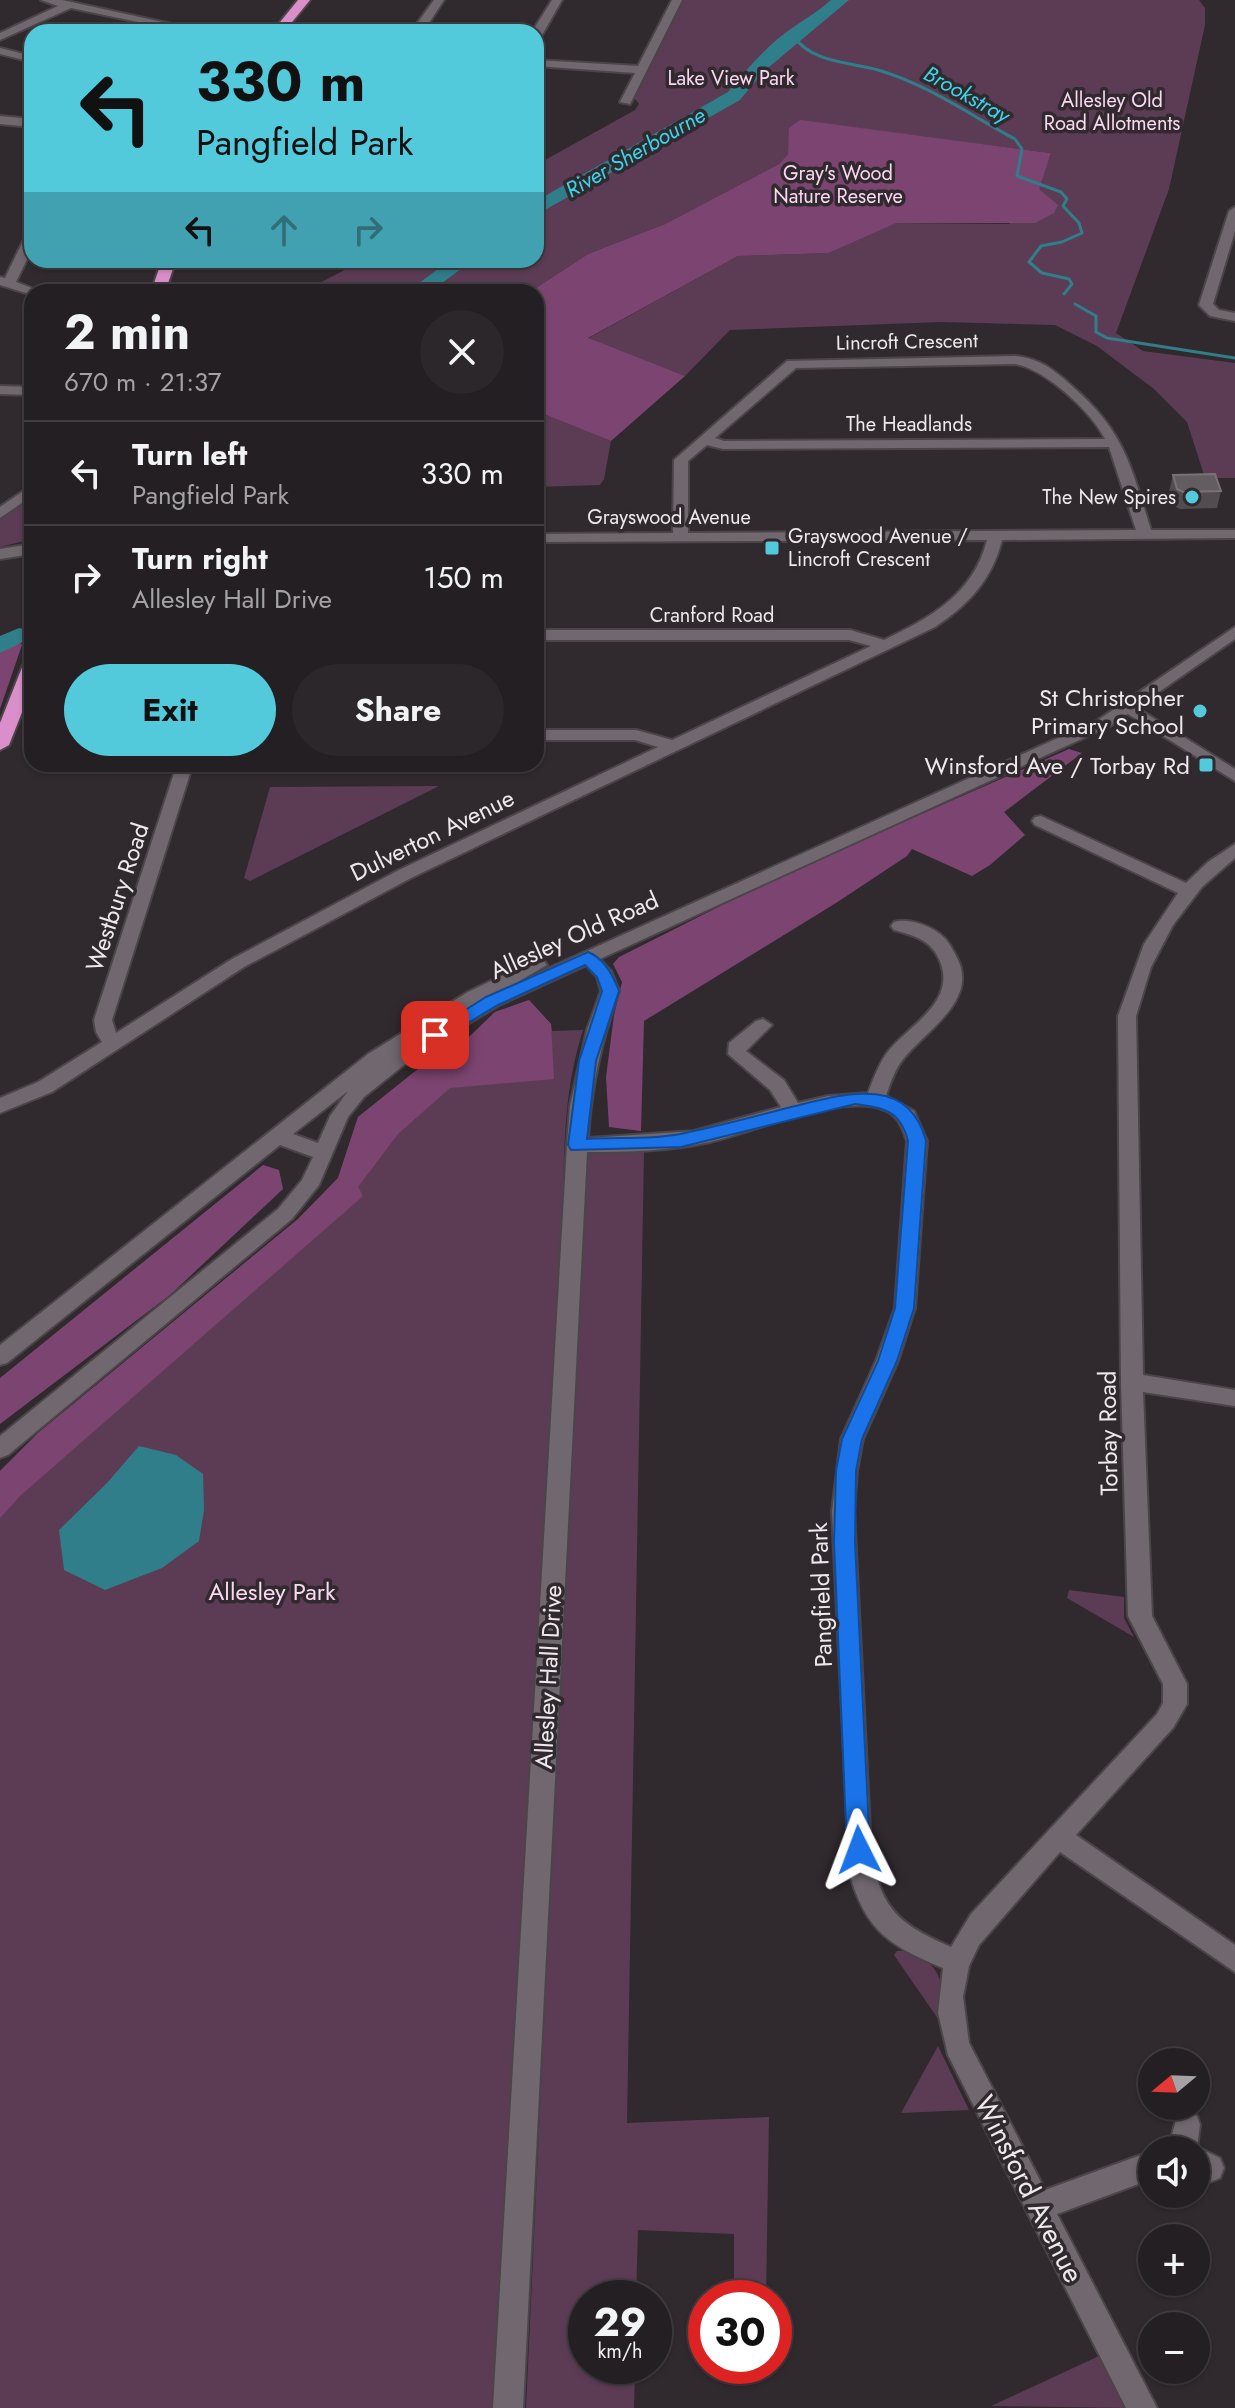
<!DOCTYPE html>
<meta charset="utf-8">
<style>
body{margin:0;font-family:Jost,sans-serif;background:#2c272a;color:#f1f3f6;height:100vh;display:flex;flex-direction:column;font-size:30px;white-space:nowrap}
*{box-sizing:border-box;margin:0}
p{font-size:26px;color:#a3a2a5}
.icon{flex:none;width:44px;height:44px;fill:none;stroke:currentColor;stroke-width:2;stroke-linecap:round;stroke-linejoin:round}
.map{position:relative;flex:1;overflow:hidden}
.details{position:absolute;left:24px;top:284px;width:520px;height:488px;display:flex;flex-direction:column;background:#241f22;border-radius:24px;box-shadow:0 2px 6px #0004,0 0 0 2px #413d40}
.details>*{flex:none}
.guide{position:absolute;left:24px;top:24px;width:520px;height:244px;border-radius:24px;box-shadow:0 2px 6px #0004,0 0 0 2px #413d40;background:#53cadc;color:#111;overflow:hidden}
.needle{width:52px;rotate:251deg}
.buttons{position:absolute;left:1138px;top:2048px;display:grid;gap:16px}
.buttons a{display:grid;place-items:center;width:72px;height:72px;border-radius:50%;background:#241f22;box-shadow:0 2px 6px #0004,0 0 0 2px #413d40;font-size:40px}
.speed{position:absolute;left:568px;top:2280px;display:flex;gap:16px;font-size:40px;font-weight:700;text-align:center}
.speed>*{display:grid;place-content:center;width:104px;height:104px;border-radius:50%;background:#241f22;box-shadow:0 2px 6px #0004,0 0 0 2px #413d40;line-height:1}
.speed small{font-size:20px;font-weight:400}
.speed .limit{border:12px solid #d22;background:#fff;color:#111}
.pin{position:absolute;display:grid;place-items:center;width:68px;height:68px;color:#fff;margin:-34px;border-radius:16px;box-shadow:0 4px 12px #0006}
.me{position:absolute;width:88px;margin:-44px;rotate:357deg;stroke-linejoin:round;filter:drop-shadow(0 0 6px #0008)}
.turn{display:flex;align-items:center;gap:28px;height:168px;padding:0 40px;font-size:36px}
.turn .icon{width:104px;height:104px;stroke-width:2.5}
.turn b{display:block;font-size:56px;line-height:68px}
.lanes{display:flex;align-items:center;height:76px;padding:0 40px;background:#0003;justify-content:center;gap:40px;direction:ltr}
.lanes .off{opacity:.35}
.round{display:grid;place-items:center;flex:none;width:84px;height:84px;border-radius:42px;background:#2c272a}
.headline{display:flex;align-items:center;justify-content:space-between;height:136px;padding:0 40px}
h1{font-size:48px;font-weight:700;line-height:60px}
.action{display:flex;gap:16px;margin-top:auto;padding:16px 40px}
.action a{flex:1;height:92px;border-radius:48px;background:#53cadc;color:#111;font-size:32px;font-weight:700;line-height:92px;text-align:center}
.action a+a{background:#2c272a;color:#f1f3f6}
ul{padding:0;list-style:none}
li{display:flex;align-items:center;gap:24px;height:104px;padding:0 40px;border-top:2px solid #413d40}
li div{flex:1}
li b{display:block;font-size:30px}
li em{font-style:normal}
.map>svg:first-child{display:block}
</style>
<div class="map">
<svg width="1235" height="2408" viewBox="0 0 1235 2408">
<rect width="100%" height="100%" fill="#30292e"/>
<path fill="#5c3c55" d="M684,0h515l6,8v17l-36,164 -53,144 27,18 92,12v115h-30l-18,-56 -33,-33 -57,-43 -42,-21 -114,-3 -211,8 -45,46 -98,-37 151,-83 91,-3 66,-30 114,1 29,-35 13,-36 -251,-32 -10,7 -2,26 -9,10 -114,60 -77,30 -58,38h-228l62,-32h172v-95l99,-55 4,-6 -4,-5v-5z
M536,411l75,30 -7,38 -4,6 -64,2z
M32,496v43l-32,8v-27z
M439,786l-189,95 -6,-3 26,-91z
M529,1000l22,24 1,7 31,-1c-21,65 -19,131 -20,198l-69,1180h-494v-937l38,-38 260,-214 40,-41 20,-61 65,-52 47,-29 25,-24z
M644,1150l-17,973 142,-6 -3,181h-32v-64l-96,-4 -2,68h-50v68h49l-1,42h-108l50,-1068 12,-189z
M1069,1590l55,7v21l10,19 -67,-39z
M897,1951c10,-1 15,3 24,7 26,13 22,43 22,68l-49,-71z
M938,2046l31,64 -68,3z
M1099,2356l28,52 -136,-2z"/>
<path fill="#7c4571" d="M800,120l251,33 -12,36 19,16 -4,8 -19,10h-139l-67,30 -91,3 -150,82 97,38 -74,65 -75,-30v-119h-6l58,-38 77,-30 114,-60 9,-10 1,-26z
M14,634l8,11 -22,64v-70z
M1069,749l13,4 -78,59 21,23 -35,30 -18,11 -60,-27 -5,7 -71,47 -192,118 -3,110 -32,-4 -3,-50 8,-62 8,-33 -9,-18 6,-7 159,-80z
M529,1000l22,24 3,55 -104,9 -52,46 -40,53 5,9 -343,300 -20,22v-47l38,-38 260,-214 40,-41 20,-61 65,-52 47,-29 25,-24z
M263,1165l16,5 4,19 -113,106 -170,129v-46z"/>
<path fill="#2f7e8a" d="M139,1446l37,9 27,19 1,36 -5,31 -37,27 -57,22 -41,-20 -5,-40 48,-47z"/>
<g fill="none" stroke-linecap="round" stroke-linejoin="round">
<path stroke="#2f7e8a" stroke-width="3" d="M794,37c19,26 55,25 84,33 49,14 92,45 137,69l7,10 -5,27 44,16 6,7 -4,7 16,17 3,10 -20,9 -21,4 -12,16 13,11 27,6 3,5 -8,10
M1075,304l21,12v16l11,6 128,20"/>
<path fill="#2f7e8a" fill-rule="evenodd" d="M831,0h18l-86,72 -23,28 -204,115v-14l192,-109c20,-24 41,-49 67,-66 13,-9 25,-16 36,-26z
M450,260h23l-43,32h-23z
M19,628l8,2 4,5 -4,5 -27,13v-17z"/>
<defs>
<path id="minor" d="M41,0h21l146,32h-22l-115,-24 -71,32v-7l58,-27z
M434,0h10l-21,32h-12z
M552,0h10l-20,35 -6,3v-6h-4z
M672,0h10l-52,104 -10,-2 15,-29 -99,-7v-6l102,6z
M0,48l32,8v6l-32,-8z
M0,116l32,3v8l-32,-3z
M1235,207v24l-22,73 6,6 16,3v8l-25,-5 -11,-11 30,-94z
M32,231v18l-16,33 26,10h-10v3l-32,-10v-8l5,1 21,-43z
M163,260h117l-6,4h-105z
M1015,356c26,3 39,14 58,31 52,45 58,80 78,143h84v8l-233,2c-10,40 -34,65 -67,87l-524,251 -167,89 -192,125 -52,21v-15l38,-16 64,-40 -6,-10 -2,-12 83,-256h16l-81,256 4,13 116,-74 167,-89 259,-123 -23,-7h-99v-10h100l36,10 199,-94 -22,-6h-313v-10h314l34,10c47,-23 89,-45 103,-100l-451,2v-8l137,-1 1,-73 113,-99zM1015,364c29,4 77,48 90,75l-381,2 -9,-3 81,-70zM707,445l16,4 386,-2 27,83 -448,3v-72z
M0,386l32,1v8l-32,-1z
M32,485v11l-32,22v-11z
M32,544v10l-32,5v-10z
M1118,696l117,73v12l-123,-77v-6z
M1041,816l145,67 22,-21 27,-18v14l-33,29 -29,38 -22,42 -15,49 7,359 92,15v16l-92,-14 9,224 35,68v20l-14,24 -97,107 159,110v27l-175,-120 -81,93 -10,21 -6,31 6,46 76,147 107,-39v28l-95,35 100,194h-31l-178,-353 -10,-42 5,-45c-52,-22 -77,-36 -93,-93l-18,-364 9,-72 35,-78 19,-53 12,-167c-5,-14 -9,-27 -25,-32 -43,-15 -128,23 -172,33 -40,9 -82,10 -123,10l-64,1256h-30l74,-1263 3,-39 17,-76 14,-39 -4,-14 -18,-20 3,-4h12l17,18 8,20c-17,48 -28,96 -31,147l106,-7 87,-24 -11,-17 -42,-36 1,-11 27,-22 7,-2 9,6 -26,26 38,29 14,23 30,-7 40,-3c5,-13 10,-27 18,-39 20,-27 69,-50 55,-90 -8,-24 -26,-28 -47,-34l-3,-4 3,-4c14,-4 34,3 46,12 9,7 13,16 18,26 20,42 -36,73 -57,102 -7,10 -11,22 -15,34l28,15 13,30 -12,167 -17,53 -35,78 -6,32 -3,40 17,339c9,58 27,74 80,97l20,-33 186,-200 6,-11v-19l-35,-68 -7,-234 -3,-366 26,-72 34,-51 -143,-68 -3,-4 3,-4z
M1187,2112l10,4 3,9 -3,22 23,11 4,10 -4,10 -10,4 -14,-7v-25h-28l9,-34z"/>
<path id="secondary" d="M1235,627v12l-125,87 -611,279 -80,48 -55,44 -16,20 -29,68 -27,34 -284,236 -8,3v-22l278,-227 24,-29 11,-23 -33,-12 -273,218 -7,2v-20l368,-291 100,-62 64,-31h12l3,4 -31,18 582,-263zM348,1091l-18,25 -12,27 -25,-9z"/>
<path id="trunk" d="M298,0h12l-26,32h-12z
M162,260h14l-11,32h-14z
M32,660v27l-23,58 -9,5v-27l23,-58z"/>
</defs>
<use href="#minor" stroke="#4b4549" stroke-width="4"/>
<use href="#secondary" stroke="#4b4549" stroke-width="4"/>
<use href="#trunk" stroke="#4b4549" stroke-width="4"/>
<use href="#minor" fill="#70686e" fill-rule="evenodd"/>
<use href="#secondary" fill="#70686e" fill-rule="evenodd"/>
<use href="#trunk" fill="#da8eca" fill-rule="evenodd"/>
</g>
<path fill="#524b50" d="M1173,475l48,16 -4,17 -37,1 -6,-3 -5,-14z"/>
<path fill="#635c61" stroke="#787276" stroke-width="2" d="M1215,474l6,17 -38,1 -6,-3 -4,-14z"/>
<path fill="#1a73e8" stroke="#114b97" stroke-width="2" d="M588,952c16,6 25,23 31,39l-23,70 -9,78c32,-2 67,1 98,-6 34,-7 68,-16 102,-25 51,-12 121,-37 139,33l-12,167 -17,53 -35,78 -6,32 -1,71 15,308 -3,7 -8,3 -8,-3 -4,-7 -13,-308 2,-71 6,-32 36,-78 17,-53 13,-167c-8,-31 -24,-33 -53,-37l-174,43 -110,3 -3,-5 11,-84 23,-70 -5,-14 -12,-12 -87,40 -57,34 -6,2 -9,-6 60,-38z"/>
<g fill="#53cadc" stroke="#30292e" stroke-width="3">
<circle cx="1192" cy="497" r="8"/>
<rect x="764" y="540" width="16" height="16" rx="4"/>
<circle cx="1200" cy="711" r="8"/>
<rect x="1198" y="757" width="16" height="16" rx="4"/>
</g>
<g text-anchor="middle" dominant-baseline="central" stroke-width="7" stroke-linejoin="round" paint-order="stroke">
<g font-size="20" fill="#fbd8f2" stroke="#30292e">
<text x="731" y="78">Lake View Park</text>
<text x="1112" y="100">Allesley Old<tspan x="1112" dy="23">Road Allotments</tspan></text>
<text x="838" y="173">Gray's Wood<tspan x="838" dy="23">Nature Reserve</tspan></text>
</g>
<g font-size="20" fill="#eee9ec" stroke="#30292e">
<text transform="translate(907 342) rotate(-1)">Lincroft Crescent</text>
<text x="909" y="424">The Headlands</text>
<text x="669" y="517">Grayswood Avenue</text>
<text x="712" y="615">Cranford Road</text>
</g>
<g font-size="20" fill="#eee9ec" stroke="#30292e" text-anchor="end">
<text x="1176" y="497">The New Spires</text>
<text x="788" y="536" text-anchor="start">Grayswood Avenue /<tspan x="788" dy="23">Lincroft Crescent</tspan></text>
</g>
<g font-size="22" font-style="italic" fill="#38d6eb" stroke="#30292e">
<text transform="translate(967 94) rotate(29)">Brookstray</text>
<text transform="translate(635 152) rotate(-30)">River Sherbourne</text>
</g>
<g font-size="24" fill="#eee9ec" stroke="#30292e" text-anchor="end">
<text x="1184" y="697">St Christopher<tspan x="1184" dy="28">Primary School</tspan></text>
<text x="1190" y="765">Winsford Ave / Torbay Rd</text>
</g>
<g font-size="24" fill="#eee9ec" stroke="#30292e">
<text transform="translate(432 835) rotate(-26)">Dulverton Avenue</text>
<text transform="translate(117 897) rotate(-72)">Westbury Road</text>
<text transform="translate(574 935) rotate(-24)">Allesley Old Road</text>
<text transform="translate(1108 1433) rotate(-91)">Torbay Road</text>
<text transform="translate(821 1595) rotate(-92)">Pangfield Park</text>
<text transform="translate(548 1677) rotate(-87)">Allesley Hall Drive</text>
</g>
<g font-size="24" fill="#fbd8f2" stroke="#30292e">
<text x="272" y="1591">Allesley Park</text>
</g>
<g font-size="28" fill="#eee9ec" stroke="#30292e">
<text transform="translate(1029 2189) rotate(63)">Winsford Avenue</text>
</g>
</g>
</svg>
<div class="buttons">
<a><svg class="needle" viewBox="-14 -14 28 28"><path d="M0-13l5 13h-10z" fill="#e53935"/><path d="M0 13l5-13h-10z" fill="#a3a2a5"/></svg></a>
<a><svg class="icon" aria-label="sound" viewBox="0 0 24 24"><path d="M4 9h4l5-4v14l-5-4H4zM17 9q2 3 0 6"/></svg></a>
<a>+</a>
<a>−</a>
</div>
<div class="speed"><div>29<small>km/h</small></div><div class="limit">30</div></div>
<div class="pin" style="left:435px;top:1035px;background:#d93025"><svg class="icon" aria-label="arrive" viewBox="0 0 24 24"><path d="M6 21V4h12l-3 4 3 4H6"/></svg></div>
<svg class="me" style="left:859px;top:1850px" viewBox="-20 -20 40 40"><path d="M0-17L14 15 0 8-14 15z" fill="#1a73e8" stroke="#fff" stroke-width="4"/></svg>
<div class="guide">
<div class="turn"><svg class="icon" aria-label="left" viewBox="0 0 24 24"><path d="M17 20v-9H6M10 6l-5 5 5 5"/></svg><div><b>330 m</b>Pangfield Park</div></div>
<div class="lanes"><svg class="icon" aria-label="left" viewBox="0 0 24 24"><path d="M17 20v-9H6M10 6l-5 5 5 5"/></svg><svg class="icon off" aria-label="ahead" viewBox="0 0 24 24"><path d="M12 20V5M6 11l6-6 6 6"/></svg><svg class="icon off" aria-label="right" viewBox="0 0 24 24"><path d="M7 20v-9h11M14 6l5 5-5 5"/></svg></div>
</div>
<section class="details">
<div class="headline"><div><h1>2 min</h1><p>670 m · 21:37</p></div><a class="round"><svg class="icon" aria-label="close" viewBox="0 0 24 24"><path d="M6 6l12 12M18 6L6 18"/></svg></a></div>
<ul>
<li><svg class="icon" aria-label="left" viewBox="0 0 24 24"><path d="M17 20v-9H6M10 6l-5 5 5 5"/></svg><div><b>Turn left</b><p>Pangfield Park</p></div><em>330 m</em></li>
<li><svg class="icon" aria-label="right" viewBox="0 0 24 24"><path d="M7 20v-9h11M14 6l5 5-5 5"/></svg><div><b>Turn right</b><p>Allesley Hall Drive</p></div><em>150 m</em></li>
</ul>
<div class="action"><a>Exit</a><a>Share</a></div>
</section>
</div>
